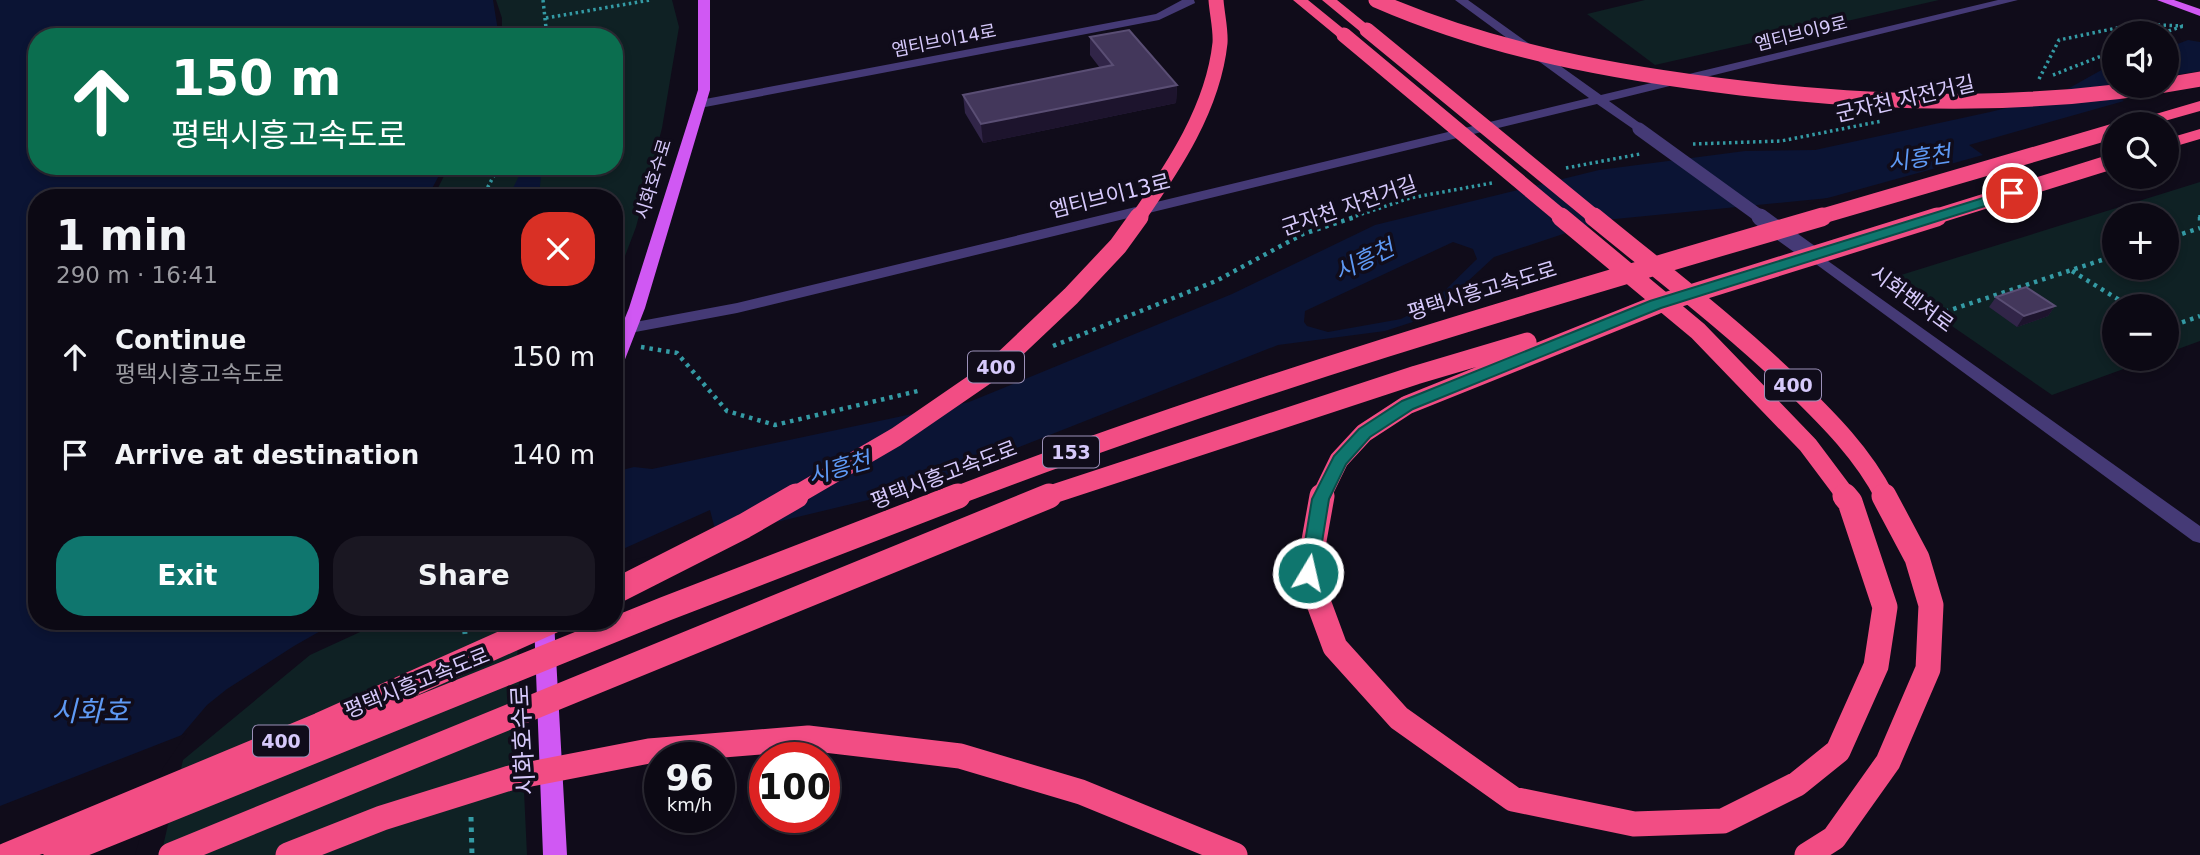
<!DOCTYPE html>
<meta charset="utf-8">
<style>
body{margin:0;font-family:"DejaVu Sans","Noto Sans KR",sans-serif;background:#1a1722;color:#f1f3f6;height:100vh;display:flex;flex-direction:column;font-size:26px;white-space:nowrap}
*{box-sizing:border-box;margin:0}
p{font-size:23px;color:#9a9aa0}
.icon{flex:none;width:38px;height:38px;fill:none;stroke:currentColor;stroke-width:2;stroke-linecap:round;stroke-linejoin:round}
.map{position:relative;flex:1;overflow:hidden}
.details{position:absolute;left:28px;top:189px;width:595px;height:441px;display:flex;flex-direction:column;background:#0c0914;border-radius:28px;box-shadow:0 4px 10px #0003,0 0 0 2px #2c2a34}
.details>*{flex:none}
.top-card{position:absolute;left:28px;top:28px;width:595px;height:147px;border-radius:28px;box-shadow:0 4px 10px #0003,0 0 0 2px #2c2a34;background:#0b6e4f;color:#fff;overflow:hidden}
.tools{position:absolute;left:2102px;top:21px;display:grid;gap:14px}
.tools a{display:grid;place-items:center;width:77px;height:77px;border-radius:50%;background:#0c0914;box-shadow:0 4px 10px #0003,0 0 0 2px #2c2a34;font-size:35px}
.speed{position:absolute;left:644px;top:742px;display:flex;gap:14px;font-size:35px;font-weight:700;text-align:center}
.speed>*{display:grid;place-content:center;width:91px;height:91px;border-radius:50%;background:#0c0914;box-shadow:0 4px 10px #0003,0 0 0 2px #2c2a34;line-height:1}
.speed small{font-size:18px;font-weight:400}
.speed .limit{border:10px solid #d22;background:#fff;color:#111}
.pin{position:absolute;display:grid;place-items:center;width:60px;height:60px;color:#fff;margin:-30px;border:4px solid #fff;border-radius:50%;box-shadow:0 2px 7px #0007}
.me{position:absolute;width:77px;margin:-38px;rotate:9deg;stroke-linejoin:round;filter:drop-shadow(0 0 5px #0008)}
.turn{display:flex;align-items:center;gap:24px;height:147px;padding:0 28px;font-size:32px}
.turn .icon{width:91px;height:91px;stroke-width:2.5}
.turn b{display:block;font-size:49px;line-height:60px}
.round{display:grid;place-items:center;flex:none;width:74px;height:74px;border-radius:28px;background:#1a1722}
.headline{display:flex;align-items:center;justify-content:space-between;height:119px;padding:0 28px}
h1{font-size:42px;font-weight:700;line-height:52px}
.primary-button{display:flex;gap:14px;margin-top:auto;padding:14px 28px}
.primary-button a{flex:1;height:80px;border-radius:28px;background:#0f766e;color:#fff;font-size:28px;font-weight:700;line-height:80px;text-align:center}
.primary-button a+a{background:#1a1722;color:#f1f3f6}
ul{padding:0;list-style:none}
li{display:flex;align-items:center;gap:21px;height:98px;padding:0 28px}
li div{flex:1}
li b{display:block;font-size:26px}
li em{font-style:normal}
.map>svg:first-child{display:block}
</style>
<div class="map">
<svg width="2200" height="855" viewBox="0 0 2200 855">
<rect width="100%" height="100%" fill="#100c1a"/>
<path fill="#0f2124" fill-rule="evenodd" d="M496,0h176l7,27 -17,101 -26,99 -22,58v-87h-181l16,-32h165v-129h-112v-19z
M1645,0h294l-284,65 -68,-51z
M2200,182v159l-33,12 -1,-47h-52v53h37l-99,36 -167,-115zM2114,215h52v53h-52z
M384,621h132l11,234h-366l22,-95 127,-105z"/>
<path fill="#0b1434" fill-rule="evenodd" d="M0,0h493l6,37h-462v129h407l-17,32h-390v423h301l-44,25 -67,43 -20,16 -28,33 -179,117z
M2188,40l12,2v34l-86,48 -194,65 -315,31 -111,37 -42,39 -30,23 -37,12 -107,14 -368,145 -296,71v-89l20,-5 18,2 317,-67 263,-108 143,-69 224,-55 146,-19 70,-1 175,-38 65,-16 59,-33v23h52l1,-38zM1453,242l20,7 4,10 -45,44 -31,16 -73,13 -21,-6 -3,-4 1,-11z
M524,166h18l-3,30 -31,2z"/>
<path fill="#100c1a" d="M2200,71v9l-55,44h-31l-193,69 -115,11 177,-49 -14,-10 155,-44 -22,-14z
M710,510l8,31 -104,23v-11z
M187,733l-24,35 -10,23 -18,64h-135v-49z"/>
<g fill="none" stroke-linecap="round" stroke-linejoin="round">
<path stroke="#349aa4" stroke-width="3.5" stroke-dasharray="2.5 3.5" stroke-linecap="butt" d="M543,0l4,37
M546,18l104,-18
M2163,33l20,-7
M2053,75l61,-24
M2039,79l20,-39 77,-16 47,2
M1693,144l88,-3 101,-20
M1566,168l74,-14
M482,198l17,-32
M2200,215v3
M1350,218l60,-20 82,-15"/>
<path stroke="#349aa4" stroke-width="4.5" stroke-dasharray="3.5 5" stroke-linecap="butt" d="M2200,217v6
M2166,239l34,-11
M2072,271l57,35
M1929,317l185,-61
M2166,328l34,-12
M1053,346l163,-65 87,-47 52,-17
M641,347l36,6 50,58 48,14 147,-35"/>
<path stroke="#349aa4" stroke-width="5" stroke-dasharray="4.5 6" stroke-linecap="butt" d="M464,621l1,13
M471,817l1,38"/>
<path fill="#453a76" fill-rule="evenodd" d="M1182,0h12l1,3 -36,17 -459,88 -6,-4 6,-4 456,-86z
M1455,0h13l133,95 397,-95h20l-409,101 35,25 2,3 -7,4 -42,-29 -860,209 -107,20 -8,-5 8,-5 107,-20 852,-205z
M1814,251l386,275v17l-7,-2 -384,-282 -2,-3z"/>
<path fill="#d058f3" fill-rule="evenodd" d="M698,0h12v90l-65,218 -23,59 -8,6v-28l15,-37 69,-218z
M2157,0h17l26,9v7z
M534,621h20l13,234h-24z"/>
<path fill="#f24d84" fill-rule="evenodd" d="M1293,0h15l43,35 -7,4 -5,-1z
M1322,0h15l37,30 -2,3h-10z
M2200,101v10l-46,13h-24l2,-3z
M2200,129v10l-34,10v-10z"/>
<path stroke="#453a76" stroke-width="13" d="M1639,129l123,89"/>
<path stroke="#453a76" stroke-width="17" d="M1760,217l54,39"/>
<path stroke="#f24d84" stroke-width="15" d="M1376,0c117,51 239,73 365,88 156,18 304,20 459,-9
M1367,30l229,188
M1344,35l219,183
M1138,218c36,-52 75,-110 82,-175 1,-13 -3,-29 -4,-43
M1816,218l298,-87
M1931,218l183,-57"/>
<path stroke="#f24d84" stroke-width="19" d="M1561,217l137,114 110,114 39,52
M1594,217c67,55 137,108 200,169 35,34 69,68 91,111
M1652,306l285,-89
M793,497l103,-60 96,-66 79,-75 47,-50 21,-29
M953,497c285,-109 577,-195 869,-280
M1044,497l372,-122 111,-33
M1321,497l18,-37 25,-27 43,-28 249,-100"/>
<path stroke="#f24d84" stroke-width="25" d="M1322,496l-14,78 27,73 64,71 114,81 121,25 89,-3 74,-37 41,-33 38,-85 9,-59 -35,-105 -5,-6
M614,592l130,-66 52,-30
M7,855l313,-130 232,-104
M56,855l609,-246 293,-113
M171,855l878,-359
M288,855l94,-37 128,-40 139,-27 159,-13 152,18 121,36 154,63
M1807,855l27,-17 54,-76 40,-93 3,-64 -14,-47 -33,-62"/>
</g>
<path fill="#312548" d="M1090,37l87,48 -1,18 -193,40 -18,-30 -2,-18 137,-27 -10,-13z
M1996,297l59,9 -7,10 -31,11 -28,-20z"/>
<path fill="#1d142d" d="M1177,85l-1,18 -193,40 -2,-19z
M2055,306l-7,10 -31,11 7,-11z"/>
<path fill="#43375b" stroke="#5a4e74" stroke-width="2" d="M1129,30l48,55 -196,39 -18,-29 150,-30 -23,-28z
M2026,287l29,19 -31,10 -28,-19z"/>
<path fill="#0f766e" stroke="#0a4d48" stroke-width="2" d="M2012,189l5,1v6l-356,112 -248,101 -43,28 -24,27 -17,35 -12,74 -2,5h-13l-2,-5 12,-74 22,-43 25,-27 43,-28 248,-100z"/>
<g text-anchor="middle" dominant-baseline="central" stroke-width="7" stroke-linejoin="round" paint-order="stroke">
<g font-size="18" fill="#d6c9fb" stroke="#100c1a">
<text transform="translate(1801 33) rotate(-14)">엠티브이9로</text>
<text transform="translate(944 40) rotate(-11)">엠티브이14로</text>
<text transform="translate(653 179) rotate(-73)">시화호수로</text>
</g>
<g fill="#100c1a" stroke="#9b90b8" stroke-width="2">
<rect x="968" y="351.5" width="56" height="31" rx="5"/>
<rect x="1765" y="369.5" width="56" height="31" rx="5"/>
<rect x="1043" y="436.5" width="56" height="31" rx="5"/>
<rect x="253" y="725.5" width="56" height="31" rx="5"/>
</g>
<g font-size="19" font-weight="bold" fill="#d6c9fb">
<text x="996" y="367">400</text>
<text x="1793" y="385">400</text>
<text x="1071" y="452">153</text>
<text x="281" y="741">400</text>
</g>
<g font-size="21" fill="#d6c9fb" stroke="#100c1a">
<text transform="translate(1905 99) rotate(-13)">군자천 자전거길</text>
<text transform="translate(1110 196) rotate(-14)">엠티브이13로</text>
<text transform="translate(1349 206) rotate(-19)">군자천 자전거길</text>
<text transform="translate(1482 291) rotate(-17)">평택시흥고속도로</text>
<text transform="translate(1912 299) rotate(36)">시화벤처로</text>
<text transform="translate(944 475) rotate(-21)">평택시흥고속도로</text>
<text transform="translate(417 683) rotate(-22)">평택시흥고속도로</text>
</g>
<g font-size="23" font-style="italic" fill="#5e99f4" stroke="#100c1a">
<text transform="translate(1919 158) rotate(-9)">시흥천</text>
<text transform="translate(1364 260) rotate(-26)">시흥천</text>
<text transform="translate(839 468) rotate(-16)">시흥천</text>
</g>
<g font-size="24" fill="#d6c9fb" stroke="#100c1a">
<text transform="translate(523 740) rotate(-93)">시화호수로</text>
</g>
<g font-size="28" font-style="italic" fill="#5e99f4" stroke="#100c1a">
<text x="90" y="711">시화호</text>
</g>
</g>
</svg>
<div class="tools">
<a><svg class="icon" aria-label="sound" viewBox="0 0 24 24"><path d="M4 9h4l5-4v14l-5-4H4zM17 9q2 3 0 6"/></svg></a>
<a><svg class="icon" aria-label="search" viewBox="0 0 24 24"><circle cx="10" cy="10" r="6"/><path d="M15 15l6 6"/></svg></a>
<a>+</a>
<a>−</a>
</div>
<div class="speed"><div>96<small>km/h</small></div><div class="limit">100</div></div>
<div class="pin" style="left:2012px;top:193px;background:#d93025"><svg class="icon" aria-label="arrive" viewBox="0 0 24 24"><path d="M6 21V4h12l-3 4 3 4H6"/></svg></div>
<svg class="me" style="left:1308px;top:573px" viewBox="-20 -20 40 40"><circle r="17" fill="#0f766e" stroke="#fff" stroke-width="3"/><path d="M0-11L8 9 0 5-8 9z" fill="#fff"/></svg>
<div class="top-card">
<div class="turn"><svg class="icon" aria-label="ahead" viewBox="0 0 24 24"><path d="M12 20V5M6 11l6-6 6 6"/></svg><div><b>150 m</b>평택시흥고속도로</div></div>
</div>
<section class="details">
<div class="headline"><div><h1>1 min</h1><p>290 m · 16:41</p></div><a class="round" style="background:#d93025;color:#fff"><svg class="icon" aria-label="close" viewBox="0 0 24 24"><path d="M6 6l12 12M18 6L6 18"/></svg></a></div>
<ul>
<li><svg class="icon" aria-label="ahead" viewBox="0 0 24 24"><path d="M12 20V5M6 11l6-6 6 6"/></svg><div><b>Continue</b><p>평택시흥고속도로</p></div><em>150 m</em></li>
<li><svg class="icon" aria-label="arrive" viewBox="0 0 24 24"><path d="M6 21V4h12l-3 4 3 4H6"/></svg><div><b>Arrive at destination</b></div><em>140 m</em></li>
</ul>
<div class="primary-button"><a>Exit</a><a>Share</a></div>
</section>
</div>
